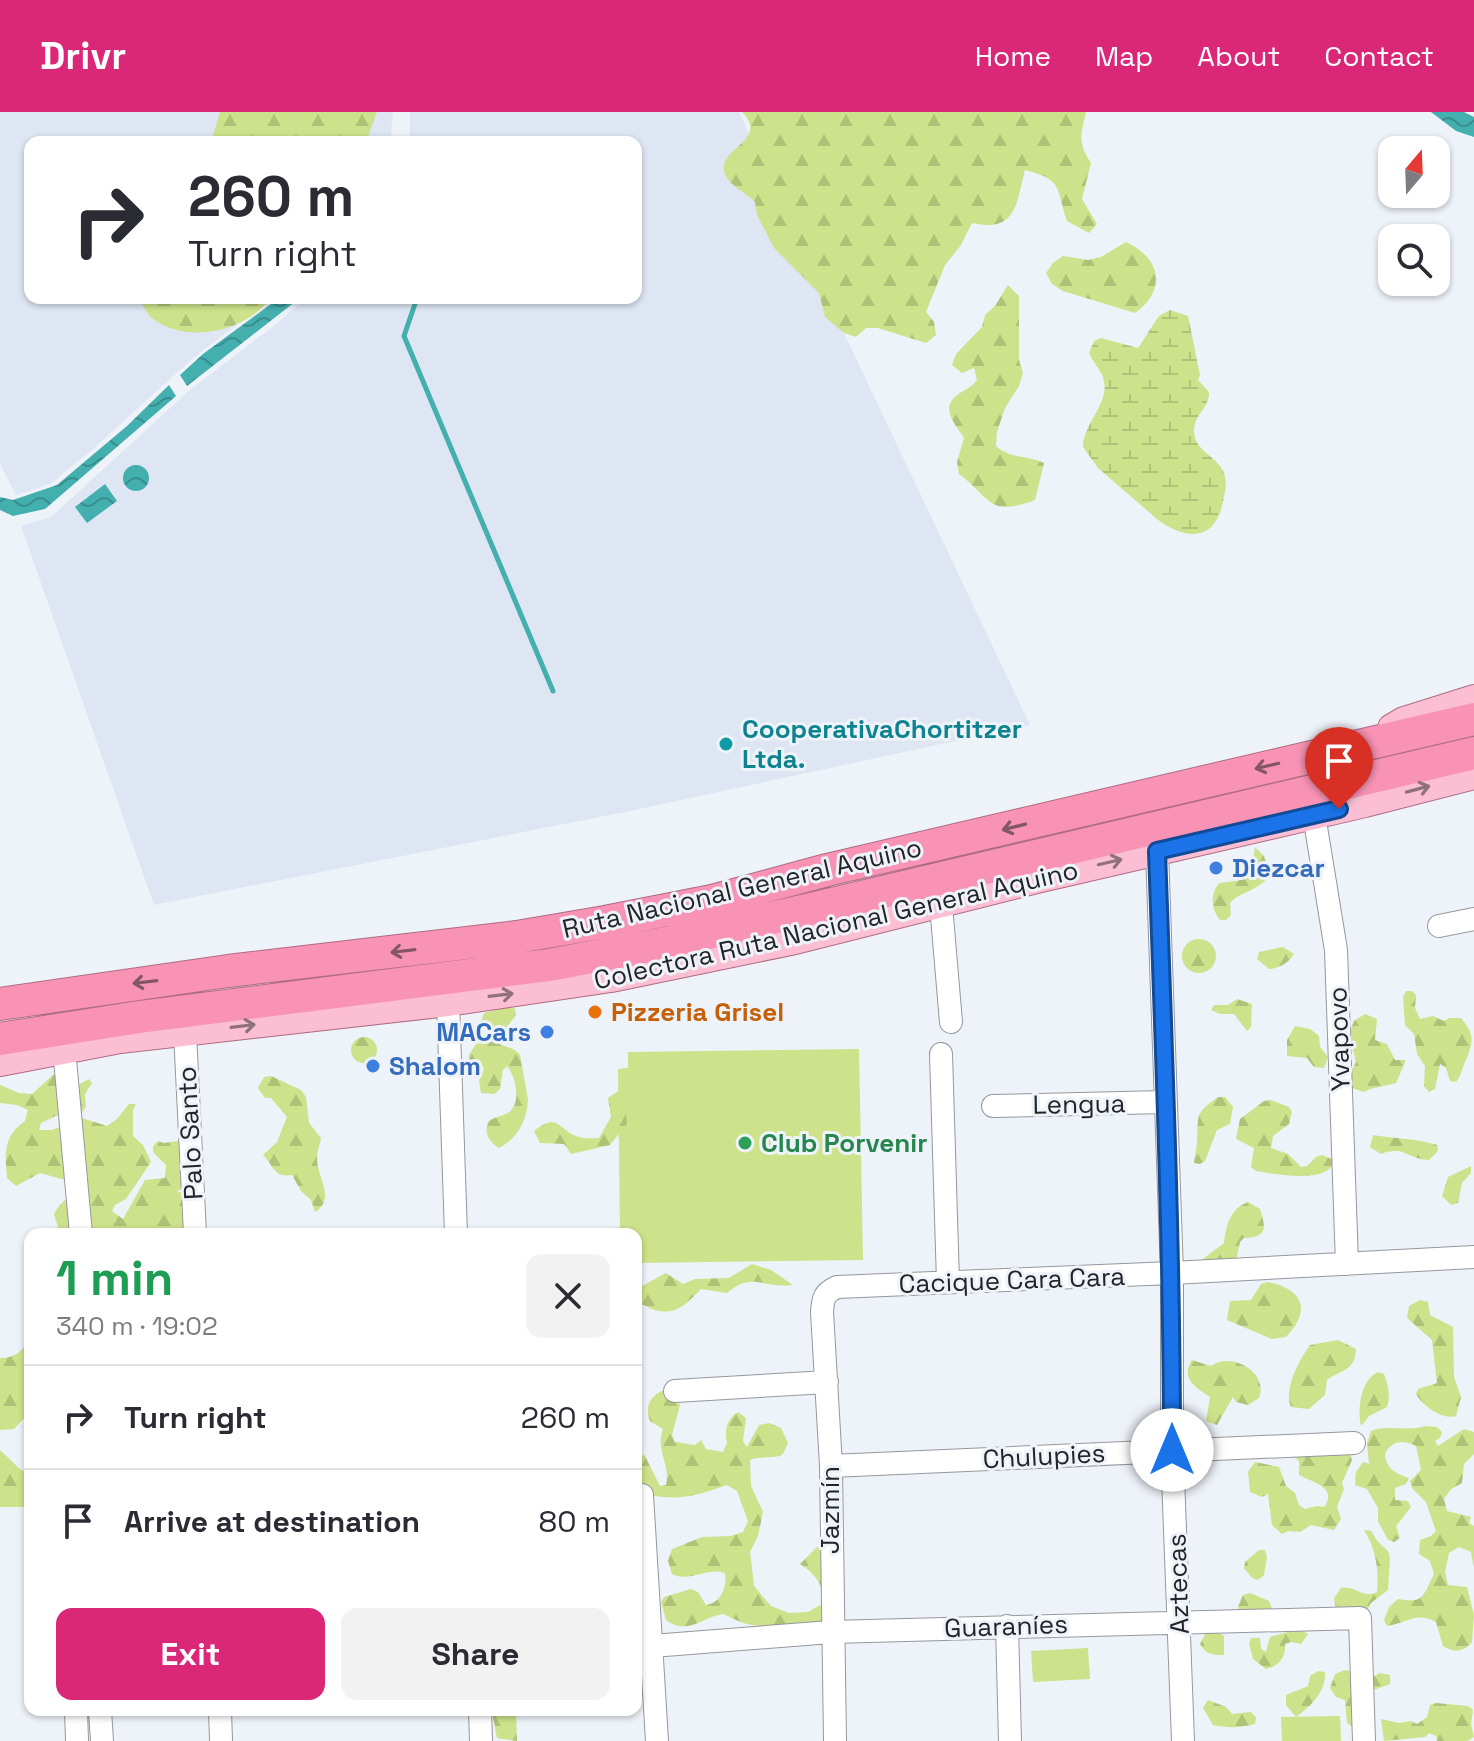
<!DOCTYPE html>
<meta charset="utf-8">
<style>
body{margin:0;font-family:"Space Grotesk",sans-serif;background:#f2f2f3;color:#2b2b33;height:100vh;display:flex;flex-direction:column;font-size:30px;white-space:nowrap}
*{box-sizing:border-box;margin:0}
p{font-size:26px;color:#7c7c81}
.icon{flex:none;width:44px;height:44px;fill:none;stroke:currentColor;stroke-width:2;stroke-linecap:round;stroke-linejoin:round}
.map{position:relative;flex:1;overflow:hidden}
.panel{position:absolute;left:24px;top:1116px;width:618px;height:488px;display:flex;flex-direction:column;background:#fff;border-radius:16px;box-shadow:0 2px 6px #0004}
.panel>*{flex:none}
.top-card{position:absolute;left:24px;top:24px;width:618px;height:168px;border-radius:16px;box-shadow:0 2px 6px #0004;background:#fff;color:#2b2b33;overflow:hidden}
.needle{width:52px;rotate:19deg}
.tools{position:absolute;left:1378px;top:24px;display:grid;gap:16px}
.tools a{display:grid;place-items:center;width:72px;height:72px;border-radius:16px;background:#fff;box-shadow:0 2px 6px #0004;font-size:40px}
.pin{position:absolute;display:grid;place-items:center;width:68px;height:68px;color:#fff;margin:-82px -34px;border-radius:50% 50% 50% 0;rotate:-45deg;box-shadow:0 0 8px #0007}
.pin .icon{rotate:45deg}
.me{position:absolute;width:88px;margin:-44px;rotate:0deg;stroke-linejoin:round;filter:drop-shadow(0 0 6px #0008)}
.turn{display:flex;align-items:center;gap:28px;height:168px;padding:0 32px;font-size:36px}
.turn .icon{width:104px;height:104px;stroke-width:2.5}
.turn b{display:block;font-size:56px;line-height:68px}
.round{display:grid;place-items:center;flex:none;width:84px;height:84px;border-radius:16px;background:#f2f2f3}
.summary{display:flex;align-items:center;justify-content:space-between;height:136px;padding:0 32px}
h1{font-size:48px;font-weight:600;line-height:60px;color:#1e9e55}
.action{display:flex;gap:16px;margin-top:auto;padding:16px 32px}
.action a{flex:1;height:92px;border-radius:16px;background:#db2777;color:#fff;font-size:32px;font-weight:600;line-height:92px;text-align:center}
.action a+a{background:#f2f2f3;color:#2b2b33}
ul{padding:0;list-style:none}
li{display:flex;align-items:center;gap:24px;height:104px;padding:0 32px;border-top:2px solid #e1e1e2}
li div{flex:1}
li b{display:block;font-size:30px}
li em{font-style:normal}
header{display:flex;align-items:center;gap:48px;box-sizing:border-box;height:112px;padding:0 40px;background:#db2777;color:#fff}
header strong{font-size:38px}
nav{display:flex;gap:44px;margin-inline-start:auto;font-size:28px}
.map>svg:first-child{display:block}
</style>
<header>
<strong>Drivr</strong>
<nav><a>Home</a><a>Map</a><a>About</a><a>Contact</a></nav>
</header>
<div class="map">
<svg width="1474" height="1629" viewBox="0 0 1474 1629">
<defs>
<pattern id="forest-firs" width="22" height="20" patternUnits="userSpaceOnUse" patternTransform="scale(2)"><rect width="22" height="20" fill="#cde28a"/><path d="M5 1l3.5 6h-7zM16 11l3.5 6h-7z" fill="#b0c277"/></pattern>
<pattern id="wetland-marsh" width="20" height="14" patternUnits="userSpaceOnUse" patternTransform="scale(2)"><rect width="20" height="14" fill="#cde28a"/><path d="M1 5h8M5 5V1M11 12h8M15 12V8" fill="none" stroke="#b0c277"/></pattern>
<pattern id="water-waves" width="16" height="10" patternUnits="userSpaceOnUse" patternTransform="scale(2)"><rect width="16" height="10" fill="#43afae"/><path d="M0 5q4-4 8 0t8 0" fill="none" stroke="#388e8e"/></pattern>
</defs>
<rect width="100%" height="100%" fill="#eef2f9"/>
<path fill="#dee6f4" d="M0,0h393l-2,19 2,11h-363v156h241l-79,61 -99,90 -43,35 -34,11 -16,-31z
M410,0h329l291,613 -400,86 -476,94 -133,-379 30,-9 140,-128 84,-64 31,-27h330v-156h-226z"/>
<path fill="#cde28a" d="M859,937l4,211 -227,3v-29h-16l-2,-165 10,-1v-16z
M1088,1536l2,31 -57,3 -2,-31z
M1340,1604l1,25h-59l-1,-24z"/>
<path fill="url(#forest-firs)" d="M220,0h157l-11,30h-155z
M742,0h344c-5,23 -9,30 5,51l-9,36 15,25 -8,9 -22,-12c-11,-33 -3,-41 -42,-51 -9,33 -8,63 -53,53l-11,22 -16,20 -19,47 8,10 2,13 -10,8 -48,-15h-12l-10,9 -12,-4 -19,-16 -6,-24 -45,-45 -17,-33 -2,-13c-9,-10 -28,-17 -31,-31 -5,-23 46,-31 18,-59z
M1126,130c35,16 41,48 9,71l-72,-22 -11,-7 -6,-11 7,-10 10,-7 25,4 13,-3z
M1008,173l11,11v64l4,13 -4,13 -14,22 -8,24 -1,14c14,13 31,9 48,17l-9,37c-47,17 -42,0 -76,-26l-2,-12 7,-24c-8,-13 -24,-29 -8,-42 8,-7 13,-6 21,-16l-3,-12 -12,5 -10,-8 4,-11 26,-27 3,-12 10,-9z
M138,186h132c-23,34 -84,47 -118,20 -5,-4 -10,-14 -14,-20z
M1255,735l9,9 6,19c-14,18 -28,15 -40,28l1,12 -5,5h-6c-9,-11 -10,-25 -1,-37 36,-4 31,-3 36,-36z
M1182 844a17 17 0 1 1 34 0a17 17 0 1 1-34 0Z
M1283,835l11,7c-4,8 -16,15 -25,15l-12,-10 2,-7z
M1406,879h6l4,4 -1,13 5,11 13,-3 11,5 5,-3h12c13,17 13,20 6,40 -5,8 -5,17 -11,24l-6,-1 -4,-13 -6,-4 -5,25 -6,3 -5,-6 1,-20 -8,-12 -3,-20 -9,-9 -2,-28z
M1237,887l15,5 -1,23 -4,4 -13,-17h-14l-9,-4 3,-5h14z
M509,894l6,3 1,6 -13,17h-13l-10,-8 4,-11z
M1365,902l12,5 -2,21 12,4 8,16h11l-10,23 -26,6 -6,3 -12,-4 -2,-14 6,-12 -7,-28 5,-13z
M1295,914l15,3 9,7 1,11 8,10 -4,11 -10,-1 -7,-9 -20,-2v-16z
M351 938a13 13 0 1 1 26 0a13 13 0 1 1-26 0Z
M489,928l26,10 5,5 8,45c-1,21 -11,39 -29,48 -10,-6 -15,-15 -11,-26 6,-5 11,-5 18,-8 17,-9 10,-37 1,-48l-4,4 -3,19 -6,5 -13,-1 -2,-12 5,-12 -3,-6 -12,-2v-6l7,-11z
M54,962l24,11 11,-6 3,4 -7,11 1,13 -4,5 -12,-3 -29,14 -2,7h13l30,-12 25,8 10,-7 12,-15h7l-3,6v26l10,9 8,17 -25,37 -11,6 -3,6 11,8 22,-39 20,-2 1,-13 -13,-13v-6l5,-5 6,2 19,-3 8,47 -15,4 10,3 16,40h-142l-6,-20c10,-20 36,-25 31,-51l-20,17 -25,-7 -24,13 -9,-8c-2,-24 -4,-42 18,-57l3,-11 -11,-5 -17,-2v-18l19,8 13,1z
M271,964l30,14 5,7 3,26 12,15c-1,6 -4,13 -4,19 -1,20 20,41 -2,55l-4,-12 -10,-9 -9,-16c-18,3 -18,-9 -29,-20l14,-13 10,-25 -16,-19h-6l-7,-10 6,-11z
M618,979l6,2 3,31 -17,21 -39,9 -7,-10 -24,-1 -6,-12c25,-20 24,0 45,6 6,2 14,1 20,1l12,-21 -3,-19z
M1218,985h7l8,10 -3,17 -13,6 -12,31 -5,3 -6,-1c0,-7 3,-14 3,-21 2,-27 -4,-27 21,-45z
M1271,988l18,7 3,5 -3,12 -16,12 -2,12 17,6 13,13 6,-1 9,-9 6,-2 12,5c-3,25 -60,14 -78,11l-5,-4 3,-19 -18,-9 4,-20 24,-18z
M1373,1023c22,4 42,3 64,10l1,6 -9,9c-22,-1 -25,-15 -48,-6l-11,-7z
M1471,1054v7l-9,10 -4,20 -7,2 -9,-9 6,-19z
M1248,1090l12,7c6,19 8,28 -16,29l-4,4 -4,19 -30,3 -3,-5 21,-16c2,-18 6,-34 24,-41z
M752,1152l19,6 22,15c-31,4 -40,-14 -66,8l-26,-4c-14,14 -24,27 -46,21 -7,-2 -12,-6 -19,-8v-19l6,3 24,-13 17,11 12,-5 34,-1z
M1268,1170c35,7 44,28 18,55l-14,2 -45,-19 3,-19 21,-1 10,-16z
M1420,1188l8,2 2,13 23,12 1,50 7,20 -5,19c-14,4 -33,-10 -40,-22l2,-5 19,-6 -5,-43 -25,-22 2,-12z
M30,1226v74l-16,17 -14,1v-72c15,0 23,-7 30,-20z
M1338,1228l18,9c-1,23 -15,20 -29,31l-2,15 -16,14 -18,-2c-8,-18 9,-48 19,-62z
M1192,1248l19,6c21,-15 58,7 48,32l-11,7 -12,-3 -3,-5 -16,28 -11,-4 4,-24c-15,-10 -30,-19 -18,-37z
M1378,1260l6,2c4,11 7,22 3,33l-18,9 -8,10c-4,-16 0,-47 17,-54z
M664,1278l6,2 10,13 -8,30 3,7 20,3 6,-5 5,9 17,3 4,-9c-3,-11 0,-25 11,-31l8,6 -3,23 4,6 12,-22 10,-2 12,5 7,15 -5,11c-10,6 -22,1 -33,6l1,26 12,26 -5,24 -8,16 4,34 17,20 18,7 19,-1 14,-8c3,-19 -7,-30 -22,-40l18,-18 6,2 5,77c-26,-4 -51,4 -76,0 -10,-1 -21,-7 -30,-11 -20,3 -36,22 -57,6l-5,-18 3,-5 27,-8 7,3 8,13c15,-2 21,-18 19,-32 -18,-6 -35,10 -53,1l-4,-13 4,-12 30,-12 29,-1 12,-4 5,-11 -11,-30 -10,-6c-29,10 -43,15 -74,11l-17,26v-70l9,4 15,30 6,-1c5,-21 -11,-34 -3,-56l-13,-8c-5,-14 -1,-25 14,-31z
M1425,1314l12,1 5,5 -2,6 -5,3 3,5 26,-17 10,3v22l-10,10 -2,19 -11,6 -7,10 3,12 24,6 -2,6 5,3v42l-3,-16 -12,-5 -10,6 -4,19 3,13 19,2 7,28 -2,27c-8,10 -18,11 -29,4l-7,-24c-19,-11 -29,1 -49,4l-3,-6 5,-13 9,-8c27,5 25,-4 36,-25l-4,-13 -11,-7 1,-14 11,-4 5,-5 -10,-29 -14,-14 -2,-7 11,-11 -5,-24c-13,-7 -25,-5 -31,8 1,15 12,20 24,24l-3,6 -11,4v12l13,1 3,6 -15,19 4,12 -6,4 -6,-2 -10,-19v-13l-11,-19 -12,-4 1,-13 7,-10 6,2 -2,-21 4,-12c16,-7 36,1 54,-5z
M0,1338l20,19 10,6v30l-3,2h-27z
M1292,1338l58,4 2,6 -10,23 2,6 -7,18 4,12 -7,11 -23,-5 -11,7 -12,-1 -6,3 -10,-9 -4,-31 -6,3 -12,-5 -2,-20 7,-10 24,5 7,19 9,7 4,12 6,4 12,-3 7,1c15,-20 -13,-25 -25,-32v-14l-5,-4z
M1364,1418l7,1 7,11 10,9 2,6 -2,33 -17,13 -6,10 -29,-3 -2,-12 7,-10c14,-3 21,11 36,4 2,-22 -1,-43 -13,-62z
M1259,1438h6l2,7 -3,18 -6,5 -6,-2 -8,-10 1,-6z
M1250,1481l19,8 5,12h-34l-2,-6 5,-12z
M1299,1517l9,5 -7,10 -10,-2 -6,2c1,13 -6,22 -19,25l-13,-10 -4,-16 2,-5h9l1,11 5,3 4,-15z
M1215,1518l9,6v19c-11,0 -19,-1 -24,-11l6,-12z
M1345,1558l10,2 13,8 12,-7 10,2v9l-19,7 -4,4 7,7 -2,10 -17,17 -8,-6 -2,-23 -9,-3 -6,-9 5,-14z
M1318,1559l7,1c1,20 -14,34 -29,45l-10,-12v-10l22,-9 2,-10z
M1208,1588l18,7 6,7 19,-2 5,5 -1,7c-14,4 -28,4 -42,1l-10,-17z
M1436,1591l32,3 5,4 -2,14 3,13 -7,4h-30l-1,-5 -7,-3 -4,4 -41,4 -3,-22 18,4 12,-2 6,3 10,-7 3,-12z
M497,1598h19l1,31 -20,-3 -4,-21z"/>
<path fill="url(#wetland-marsh)" d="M1170,198l18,6 12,59 -2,5 11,12c1,16 -16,23 -15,40 1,19 22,24 29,39 4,7 3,18 1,25 -6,44 -35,47 -67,23l-59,-51 -15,-21c0,-23 26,-43 21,-66 -2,-11 -11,-18 -15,-28l5,-12 7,-3 37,10 21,-32z"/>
<path fill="url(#water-waves)" d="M1431,0h33l10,5v20l-18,-6z
M279,186h21l-113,88 -7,-11 23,-21z
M169,273l7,11 -131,113 -32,7 -13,-6v-13l13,3 44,-15 70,-59z
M123 366a13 13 0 1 1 26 0a13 13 0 1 1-26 0Z
M105,372l12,17 -30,22 -12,-16z"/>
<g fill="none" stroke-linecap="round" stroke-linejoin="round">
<path stroke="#43afae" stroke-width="5" d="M417,186l-13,38 149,355"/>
<defs>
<path id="minor" d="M1314,703l22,135 11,314
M1157,739l15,422v177l11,291
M941,793l10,117
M1439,814l35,-7
M448,890l8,232
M185,921l10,201
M64,937l17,185
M941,942l7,228
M993,994l171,-4
M675,1279l152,-9
M831,1354l523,-23
M642,1383l15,246
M1007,1514l3,115
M652,1534l179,-14 529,-14 4,123
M76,1598l1,31
M100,1598l2,31
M220,1598l1,31
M480,1598l1,31
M835,1629l-4,-275 -9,-154c1,-14 2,-19 15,-25l335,-14 302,-16"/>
<path id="major" d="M1392,616l12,-7 70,-22
M0,950l120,-23 328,-37 163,-24 184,-38 242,-61 328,-76 109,-28"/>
<path id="highway" d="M0,892l228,-33 289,-34 88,-15 107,-21 115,-31 647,-151
M0,927l139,-22 410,-52 117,-22 808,-190"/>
</defs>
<use href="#minor" stroke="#94989e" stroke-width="24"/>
<use href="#major" stroke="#ae6c83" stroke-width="30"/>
<use href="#highway" stroke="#ae6c83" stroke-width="34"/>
<use href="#minor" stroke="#fff" stroke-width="22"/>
<use href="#major" stroke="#fbbed3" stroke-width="28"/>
<use href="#highway" stroke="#f993b5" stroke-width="32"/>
</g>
<defs><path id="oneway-shaft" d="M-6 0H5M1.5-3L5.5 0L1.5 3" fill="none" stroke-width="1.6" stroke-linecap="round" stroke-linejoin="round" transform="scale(2)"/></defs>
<g stroke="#835667">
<use href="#oneway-shaft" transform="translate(1267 654) rotate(167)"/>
<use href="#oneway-shaft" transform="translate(1014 715) rotate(166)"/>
<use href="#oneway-shaft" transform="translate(403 839) rotate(173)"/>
<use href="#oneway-shaft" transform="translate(145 870) rotate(173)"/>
</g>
<g stroke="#8f717d">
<use href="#oneway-shaft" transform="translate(1418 677) rotate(-15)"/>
<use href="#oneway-shaft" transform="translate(1110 750) rotate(-13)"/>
<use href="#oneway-shaft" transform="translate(501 883) rotate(-7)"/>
<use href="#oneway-shaft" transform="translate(243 914) rotate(-7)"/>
</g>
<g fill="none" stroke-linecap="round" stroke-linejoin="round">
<defs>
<path id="route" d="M1172,1338c0,-200 -8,-399 -15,-599l182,-42"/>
</defs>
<use href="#route" stroke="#114b97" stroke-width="20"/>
<use href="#route" stroke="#1a73e8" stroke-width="14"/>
</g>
<circle fill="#0f9aa8" stroke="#eef2f9" stroke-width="3" cx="726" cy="632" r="8"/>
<g fill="#3f7fe0" stroke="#eef2f9" stroke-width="3">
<circle cx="1216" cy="756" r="8"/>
<circle cx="547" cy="920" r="8"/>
<circle cx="373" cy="954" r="8"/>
</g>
<circle fill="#e8710a" stroke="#eef2f9" stroke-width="3" cx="595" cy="900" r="8"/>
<circle fill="#2e9e5b" stroke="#eef2f9" stroke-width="3" cx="745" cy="1031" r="8"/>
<g text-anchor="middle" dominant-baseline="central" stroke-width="6" stroke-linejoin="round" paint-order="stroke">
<g font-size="26" font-weight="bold" fill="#0d838f" stroke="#eef2f9" text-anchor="start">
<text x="742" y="617">CooperativaChortitzer<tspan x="742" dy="30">Ltda.</tspan></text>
</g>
<g font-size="26" font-weight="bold" fill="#366cbe" stroke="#eef2f9" text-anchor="start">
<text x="1232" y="756">Diezcar</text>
<text x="531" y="920" text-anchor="end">MACars</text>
<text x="389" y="954">Shalom</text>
</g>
<g font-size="26" fill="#232427" stroke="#eef2f9">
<text transform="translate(742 776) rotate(-13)">Ruta Nacional General Aquino</text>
<text transform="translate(836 813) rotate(-13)">Colectora Ruta Nacional General Aquino</text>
<text transform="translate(1339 927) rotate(-92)">Yvapovo</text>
<text transform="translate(1079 992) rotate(-1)">Lengua</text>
<text transform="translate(190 1021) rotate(-93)">Palo Santo</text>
<text transform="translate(1012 1168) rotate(-2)">Cacique Cara Cara</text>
<text transform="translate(1044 1344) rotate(-3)">Chulupies</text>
<text transform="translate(830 1398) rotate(-90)">Jazmín</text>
<text transform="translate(1178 1472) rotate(-92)">Aztecas</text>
<text transform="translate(1006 1514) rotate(-2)">Guaraníes</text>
</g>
<g font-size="26" font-weight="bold" fill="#c56008" stroke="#eef2f9" text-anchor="start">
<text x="611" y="900">Pizzeria Grisel</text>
</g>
<g font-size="26" font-weight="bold" fill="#27864d" stroke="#eef2f9" text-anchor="start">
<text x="761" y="1031">Club Porvenir</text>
</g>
</g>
</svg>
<div class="tools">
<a><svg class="needle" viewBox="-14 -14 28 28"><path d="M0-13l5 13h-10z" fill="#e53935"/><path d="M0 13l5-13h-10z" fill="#7c7c81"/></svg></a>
<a><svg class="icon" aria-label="search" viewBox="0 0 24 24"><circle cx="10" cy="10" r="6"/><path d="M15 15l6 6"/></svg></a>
</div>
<div class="pin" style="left:1339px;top:697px;background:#d93025"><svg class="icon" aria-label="arrive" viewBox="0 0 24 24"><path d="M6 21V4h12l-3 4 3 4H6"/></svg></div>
<svg class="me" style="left:1172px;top:1338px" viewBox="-20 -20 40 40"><circle r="19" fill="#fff"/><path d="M0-13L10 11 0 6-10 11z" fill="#1a73e8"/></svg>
<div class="top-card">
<div class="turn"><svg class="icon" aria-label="right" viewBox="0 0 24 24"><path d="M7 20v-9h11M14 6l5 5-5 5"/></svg><div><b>260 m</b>Turn right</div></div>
</div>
<section class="panel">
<div class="summary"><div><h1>1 min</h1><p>340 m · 19:02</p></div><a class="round"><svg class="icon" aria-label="close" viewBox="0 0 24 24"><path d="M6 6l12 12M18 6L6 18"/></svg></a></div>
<ul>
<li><svg class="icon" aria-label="right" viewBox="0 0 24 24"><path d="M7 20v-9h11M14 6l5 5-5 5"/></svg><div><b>Turn right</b></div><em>260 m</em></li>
<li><svg class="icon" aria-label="arrive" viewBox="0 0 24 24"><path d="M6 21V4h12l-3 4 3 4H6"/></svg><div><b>Arrive at destination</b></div><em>80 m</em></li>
</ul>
<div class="action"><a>Exit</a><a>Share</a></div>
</section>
</div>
